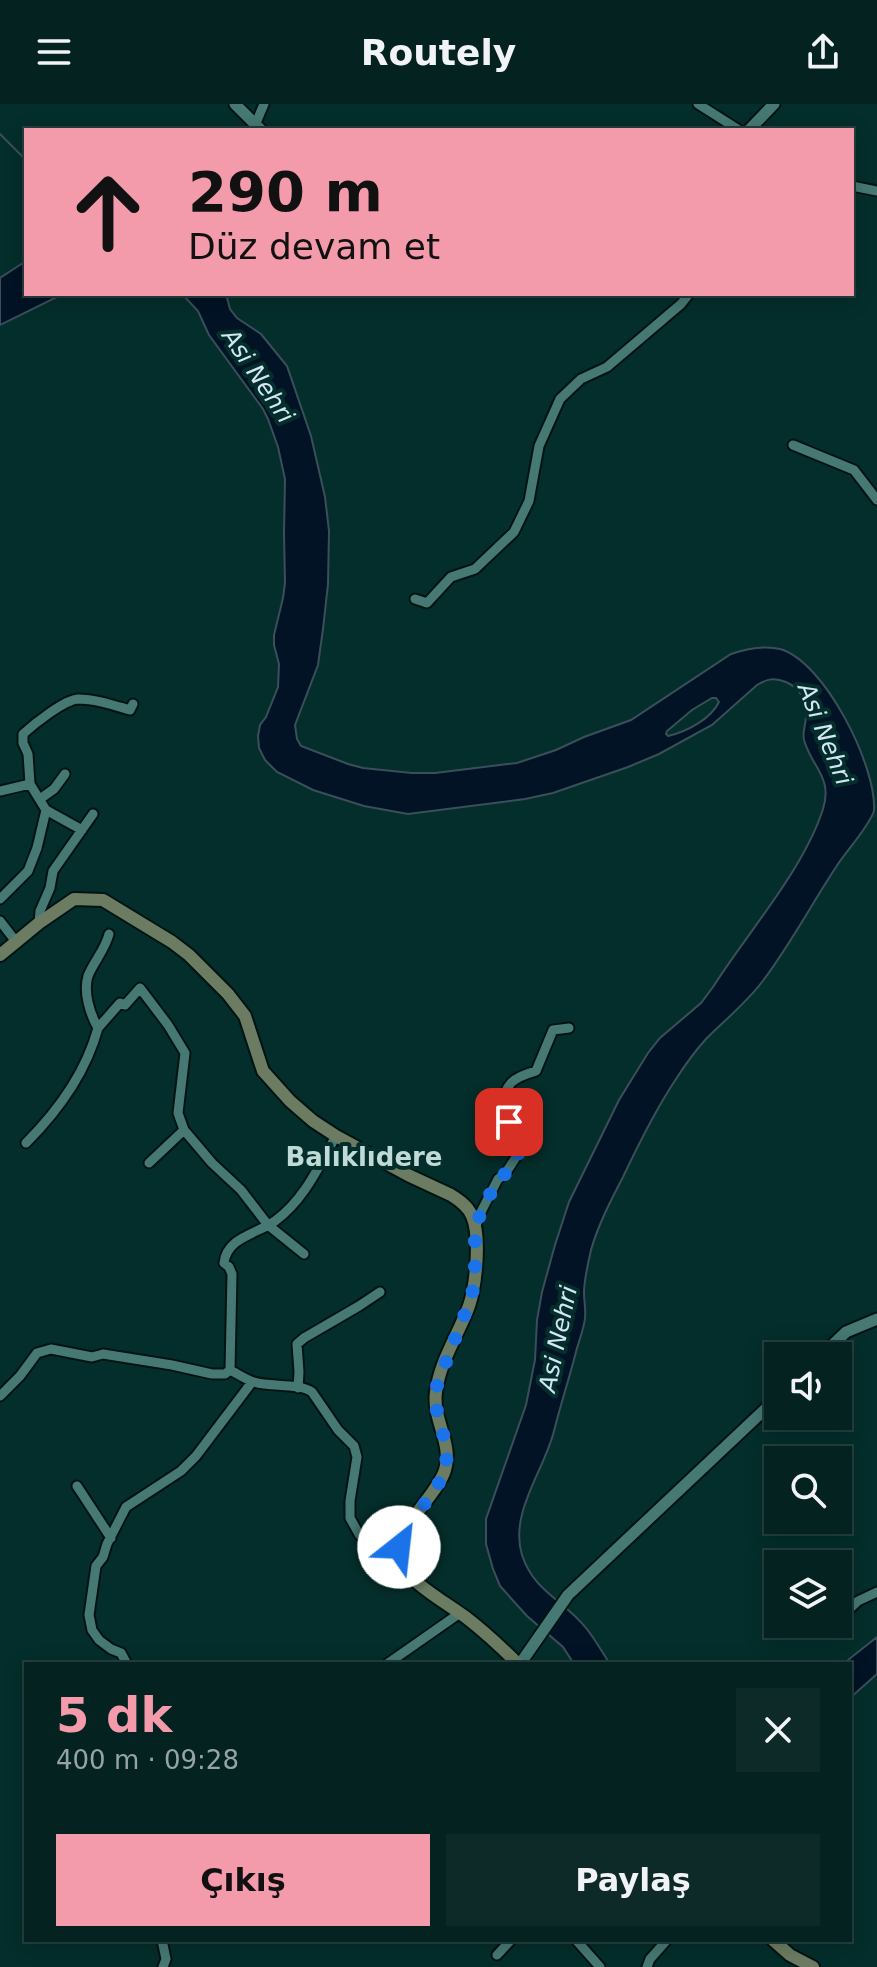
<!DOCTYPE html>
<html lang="tr">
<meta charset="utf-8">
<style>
body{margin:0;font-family:"DejaVu Sans",sans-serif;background:#0d2a29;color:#f1f3f6;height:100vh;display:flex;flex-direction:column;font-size:30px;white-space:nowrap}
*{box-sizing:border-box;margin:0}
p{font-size:26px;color:#97a4a5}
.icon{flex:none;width:44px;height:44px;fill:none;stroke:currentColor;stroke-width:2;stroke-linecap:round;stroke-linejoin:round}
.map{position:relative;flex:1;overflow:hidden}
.side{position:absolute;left:24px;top:1558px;width:828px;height:280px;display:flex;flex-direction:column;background:#032220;border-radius:0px;box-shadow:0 4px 20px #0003,0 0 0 2px #243f3e}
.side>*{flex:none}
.banner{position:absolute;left:24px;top:24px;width:830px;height:168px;border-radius:0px;box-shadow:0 4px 20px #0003,0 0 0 2px #243f3e;background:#f39aab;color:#111;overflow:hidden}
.controls{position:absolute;left:764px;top:1238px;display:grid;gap:16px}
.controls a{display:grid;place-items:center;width:88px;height:88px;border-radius:0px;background:#032220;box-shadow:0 4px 20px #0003,0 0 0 2px #243f3e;font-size:40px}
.pin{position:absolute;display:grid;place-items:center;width:68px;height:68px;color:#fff;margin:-34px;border-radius:16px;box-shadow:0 4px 12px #0006}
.me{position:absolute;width:88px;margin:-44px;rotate:29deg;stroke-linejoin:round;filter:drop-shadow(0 0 6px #0008)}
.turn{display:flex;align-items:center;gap:28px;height:168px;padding:0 32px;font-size:36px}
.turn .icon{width:104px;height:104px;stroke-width:2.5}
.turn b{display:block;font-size:56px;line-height:68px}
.round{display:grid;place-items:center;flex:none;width:84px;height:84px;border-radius:0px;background:#0d2a29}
.headline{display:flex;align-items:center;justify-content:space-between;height:136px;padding:0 32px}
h1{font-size:48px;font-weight:800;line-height:60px;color:#f39aab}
.button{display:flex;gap:16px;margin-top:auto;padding:16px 32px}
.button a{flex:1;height:92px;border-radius:0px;background:#f39aab;color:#111;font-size:32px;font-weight:800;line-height:92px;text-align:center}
.button a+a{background:#0d2a29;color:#f1f3f6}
header{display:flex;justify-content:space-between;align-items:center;height:104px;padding:0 32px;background:#032220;font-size:36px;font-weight:800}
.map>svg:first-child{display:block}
</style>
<header><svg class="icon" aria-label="menu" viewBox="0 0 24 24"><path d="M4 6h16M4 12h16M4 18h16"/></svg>Routely<svg class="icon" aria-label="share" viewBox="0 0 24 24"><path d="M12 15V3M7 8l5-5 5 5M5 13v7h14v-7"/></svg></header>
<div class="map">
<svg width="877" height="1863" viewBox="0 0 877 1863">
<rect width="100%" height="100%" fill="#042e2b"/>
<path fill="#011324" stroke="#3a4f5a" stroke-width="2" fill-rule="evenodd" d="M26,157v33h37l-63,31v-47z
M182,190h44l4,15 7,9 24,16 26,32 24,70 14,61 4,34 -1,53 -5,45 -5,36 -23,60 2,14 4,7 47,18 15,4 49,5h23l82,-10 39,-13 28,-13 47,-17 100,-66c15,-5 32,-9 49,-5 44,12 97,117 94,162 -6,17 -27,39 -38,56 -25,38 -46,78 -74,115 -16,21 -37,38 -56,57 -11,12 -21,26 -30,40 -20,30 -37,64 -53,98 -12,23 -25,48 -32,73 -3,13 -7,30 -7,43 0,8 2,16 1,25 -1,10 -5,20 -8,30 -7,28 -16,55 -23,83 -10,40 -45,82 -32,124 12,37 42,45 64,73 9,11 16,24 24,36h-36l-11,-17 -36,-31 -27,-30 -7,-17 -7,-25v-25l40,-114 9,-45 2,-40 5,-28 13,-47 14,-43 50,-102 29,-47 12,-15 41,-35 12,-16c35,-55 91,-118 110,-178 10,-32 -11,-41 -19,-69 -2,-9 2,-15 2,-24 1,-15 -6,-28 -20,-34 -12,-5 -19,-3 -29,3l-45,40 -53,29 -31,13 -75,26 -28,6 -117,15 -44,-8 -51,-16 -36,-18 -12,-12 -6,-12 -1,-12 2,-11 6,-8 12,-30 1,-23 -5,-19v-10l9,-37 2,-15 -1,-49 1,-55 -7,-32 -10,-28 -5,-10 -54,-74 -11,-24zM712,594h4l3,4c-8,17 -33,30 -51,34l-2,-2 1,-3 25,-21z
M877,1533v37l-27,24v-34h-7z"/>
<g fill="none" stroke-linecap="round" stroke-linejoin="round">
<path stroke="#3a4f5a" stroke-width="2" d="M0,30l26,26"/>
<defs>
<path id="minor" d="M698,0l41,26
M256,19l8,-19
M852,82l25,5
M793,341l61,25 23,30
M415,495l12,4 24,-26 24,-8 39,-37 15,-31 10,-55 21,-47 21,-20 26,-12 74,-63 8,-10
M0,687l30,-7
M40,695l14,-10 11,-15
M46,706l36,20
M0,795l28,-28 9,-23 9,-38 -16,-26 -2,-30 -5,-11v-9c11,-10 41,-34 55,-35 18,0 35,6 52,11l3,-6
M0,817l17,22
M39,819l1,-12 10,-23 3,-17 40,-57
M98,924l22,-25 5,2 15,-17 28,37 17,28 -7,60 6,17 28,33 29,27 27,35 36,29
M26,1039c32,-32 60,-71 72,-115 -8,-14 -15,-36 -10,-52 6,-15 17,-26 21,-42
M149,1059l35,-33
M475,1124l7,-18 16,-31 7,-5 15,-23 5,-21 -16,-8 -9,-14c8,-26 10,-29 36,-37l17,-41 16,-2
M230,1266l2,-96 -3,-7 -5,-4c3,-26 33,-29 51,-42 29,-21 44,-55 61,-85
M298,1284l1,-16 -2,-28 7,-6 55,-32 21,-14
M0,1292l20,-20 17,-23 14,-4 41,8 11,-3 69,11 40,9h13l5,-4c8,4 16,10 24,12 16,5 46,1 58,10l26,38 16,16 3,11 -7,44v17l9,16 25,29 20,7
M77,1382l34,52
M841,1513l17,-16 19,-9
M127,1560l-6,-11 -10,-4 -12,-9 -7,-10 -3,-15 7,-49 7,-9 4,-13 19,-37 55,-36 15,-15 56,-74
M387,1560l73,-51
M162,1836l4,19 -3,8
M576,1836l24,27
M497,1851l14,-15
M647,1863l3,-8 17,-19"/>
<path id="tertiary" d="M235,0l26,26
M749,26l25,-26
M821,1252l25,-24 31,-13
M520,1560l48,-69 210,-198"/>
<path id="secondary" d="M0,851l39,-32 35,-24 29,1 69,42 17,13 39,39 17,22 18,55 27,30 23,20 23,15 72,39 43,20c8,5 17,11 21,21 9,21 4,69 -3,90 -11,29 -29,55 -33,86 -4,27 17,51 9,78 -8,27 -55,62 -46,90 7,21 51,45 69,59 18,14 34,29 50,45
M773,1836l17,15 23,12"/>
</defs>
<use href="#minor" stroke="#001412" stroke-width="13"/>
<use href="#tertiary" stroke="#001412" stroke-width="15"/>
<use href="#secondary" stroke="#001412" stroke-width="16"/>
<use href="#minor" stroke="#467974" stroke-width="9"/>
<use href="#tertiary" stroke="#467974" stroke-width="11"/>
<use href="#secondary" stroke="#6c7c62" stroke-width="12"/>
</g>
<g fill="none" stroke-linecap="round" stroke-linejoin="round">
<path stroke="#1a73e8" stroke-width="14" stroke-dasharray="0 25.2" d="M399,1443l10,-22 28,-38 9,-20 1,-18 -11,-42 -1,-14 3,-11 34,-86 3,-26v-42l7,-18 16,-31 7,-5 15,-23 5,-21 -16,-8"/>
</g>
<g text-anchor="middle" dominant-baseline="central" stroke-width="8" stroke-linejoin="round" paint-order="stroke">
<g font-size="24" font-style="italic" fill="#d5e6f6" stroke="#042e2b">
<text transform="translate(258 272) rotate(56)">Asi Nehri</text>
<text transform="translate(825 630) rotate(68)">Asi Nehri</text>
<text transform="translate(558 1235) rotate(-78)">Asi Nehri</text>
</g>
<g font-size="26" font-weight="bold" fill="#c0dad7" stroke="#042e2b">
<text x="364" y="1053">Balıklıdere</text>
</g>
</g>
</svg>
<div class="controls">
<a><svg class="icon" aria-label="sound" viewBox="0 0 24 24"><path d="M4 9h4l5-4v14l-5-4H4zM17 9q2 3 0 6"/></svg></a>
<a><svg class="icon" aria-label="search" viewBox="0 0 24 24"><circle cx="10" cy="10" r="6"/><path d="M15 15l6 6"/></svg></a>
<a><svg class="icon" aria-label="layers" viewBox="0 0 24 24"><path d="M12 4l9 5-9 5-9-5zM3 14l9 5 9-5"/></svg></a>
</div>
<div class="pin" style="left:509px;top:1018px;background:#d93025"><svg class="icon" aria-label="arrive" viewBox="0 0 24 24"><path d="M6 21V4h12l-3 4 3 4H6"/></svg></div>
<svg class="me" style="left:399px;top:1443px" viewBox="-20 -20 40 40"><circle r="19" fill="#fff"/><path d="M0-13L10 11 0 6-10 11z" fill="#1a73e8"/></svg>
<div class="banner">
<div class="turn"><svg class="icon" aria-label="ahead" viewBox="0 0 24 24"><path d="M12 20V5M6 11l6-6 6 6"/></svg><div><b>290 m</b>Düz devam et</div></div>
</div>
<section class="side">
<div class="headline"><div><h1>5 dk</h1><p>400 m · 09:28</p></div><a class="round"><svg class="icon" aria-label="close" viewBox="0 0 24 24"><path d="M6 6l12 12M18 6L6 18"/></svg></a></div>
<div class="button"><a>Çıkış</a><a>Paylaş</a></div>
</section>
</div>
